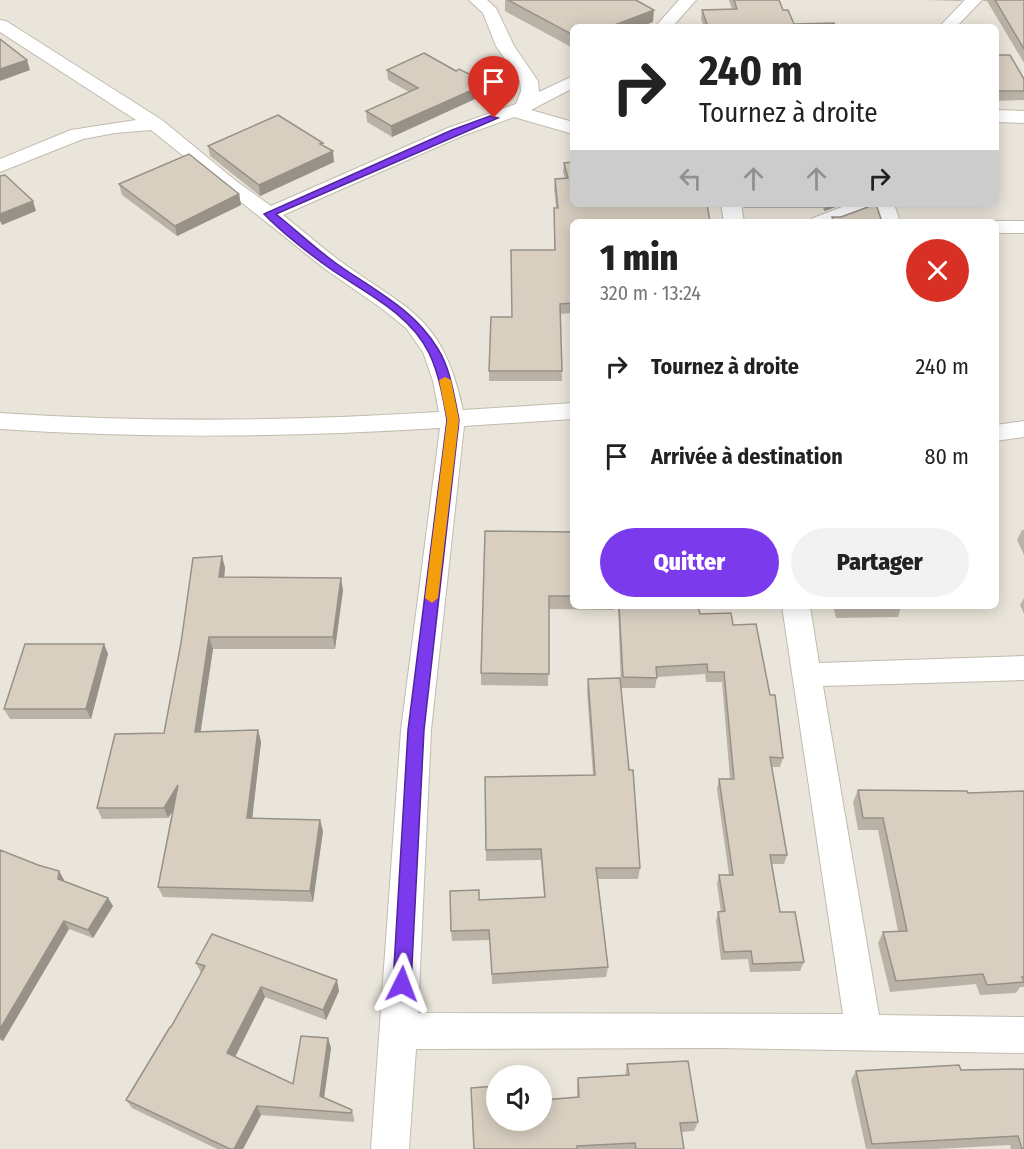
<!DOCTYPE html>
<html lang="fr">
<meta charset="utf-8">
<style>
body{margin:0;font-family:"Fira Sans Condensed",sans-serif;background:#f2f2f2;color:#222;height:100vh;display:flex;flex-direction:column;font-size:22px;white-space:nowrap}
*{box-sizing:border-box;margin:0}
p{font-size:20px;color:#767676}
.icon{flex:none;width:33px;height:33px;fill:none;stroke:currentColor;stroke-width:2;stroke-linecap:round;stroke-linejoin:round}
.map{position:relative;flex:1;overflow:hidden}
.side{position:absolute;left:570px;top:219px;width:429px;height:390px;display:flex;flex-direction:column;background:#fff;border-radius:9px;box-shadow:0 3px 15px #0003}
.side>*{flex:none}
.top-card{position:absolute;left:570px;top:24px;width:429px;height:183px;border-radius:9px;box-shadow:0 3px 15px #0003;background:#fff;color:#222;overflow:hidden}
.fabs{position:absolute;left:486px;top:1065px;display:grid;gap:12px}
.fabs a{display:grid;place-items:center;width:66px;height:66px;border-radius:50%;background:#fff;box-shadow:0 3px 15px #0003;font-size:30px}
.pin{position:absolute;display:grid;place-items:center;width:51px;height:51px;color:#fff;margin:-62px -26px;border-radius:50% 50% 50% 0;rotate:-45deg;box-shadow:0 0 6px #0007}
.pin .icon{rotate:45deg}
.me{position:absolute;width:66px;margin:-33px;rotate:3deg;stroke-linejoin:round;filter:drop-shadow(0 0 4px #0008)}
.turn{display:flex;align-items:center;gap:21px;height:126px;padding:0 30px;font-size:27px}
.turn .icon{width:78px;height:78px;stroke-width:2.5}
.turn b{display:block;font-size:42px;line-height:51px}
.lanes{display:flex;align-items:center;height:57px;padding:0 30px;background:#0003;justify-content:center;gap:30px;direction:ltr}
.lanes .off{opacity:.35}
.round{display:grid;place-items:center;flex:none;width:63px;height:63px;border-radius:32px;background:#f2f2f2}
.summary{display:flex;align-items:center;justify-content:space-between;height:102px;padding:0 30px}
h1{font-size:36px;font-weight:800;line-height:45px}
.button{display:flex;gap:12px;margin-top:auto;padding:12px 30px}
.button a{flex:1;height:69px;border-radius:36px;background:#7c3aed;color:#fff;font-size:24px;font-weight:800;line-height:69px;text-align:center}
.button a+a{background:#f2f2f2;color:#222}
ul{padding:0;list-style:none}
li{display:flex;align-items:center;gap:18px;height:90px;padding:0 30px}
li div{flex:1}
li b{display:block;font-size:22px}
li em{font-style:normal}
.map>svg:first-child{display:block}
</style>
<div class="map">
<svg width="1024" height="1149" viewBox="0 0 1024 1149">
<rect width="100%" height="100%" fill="#f6f3ec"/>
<path fill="#eae5da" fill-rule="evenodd" d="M0,0h1024v1149h-1024zM573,27h423v177h-423zM573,222h423v384h-423zM496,1076h46v44h-46z"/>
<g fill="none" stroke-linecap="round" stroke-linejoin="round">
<defs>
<path id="street" d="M469,0h18l9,8 18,38 24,35 1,11 34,-16v12l-42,22 42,12v12l-59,-17 -52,19 -179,79c19,15 38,32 57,46 71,51 103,56 123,149l110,-7v16l-109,7 -33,304 -13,283 425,1 -61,-408h28l9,57 205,-7v24l-201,6 56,329 145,2v36l-307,-5 -301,1 -7,100h-38l30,-419 39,-302c-147,9 -293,11 -440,1v-16c147,10 293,8 439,-1l-6,-31 -10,-29 -17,-24 -25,-20 -56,-39 -174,-139 -36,3 -32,6 -83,33v-13l71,-29 65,-10 -136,-88v-12l6,1 156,99 74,61 35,25 177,-78 68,-24 5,-13 -1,-10 -24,-35 -13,-33z
M679,0h17l-24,27h-17z
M965,0h17l-26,27h-17z
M996,110l28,1v12l-28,-1z
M721,204h20l3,18h-20z
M850,204h44l6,18h-20l-5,-13 -36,13h-29l3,-4z
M996,221h28v12h-28v-11h-5z
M1024,421v16l-28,4v-16z"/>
</defs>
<use href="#street" stroke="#c2bbae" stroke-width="2"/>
<use href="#street" fill="#fff" fill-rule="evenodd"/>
</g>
<path fill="#bab2a6" d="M505,0h131l17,22 -13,5h-67v21l-68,-37z
M729,0h50l4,10 11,14 42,3h-132l-3,-8 1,-9 30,-1z
M927,0h35l-1,1z
M983,0h41v63l-37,-62h-3z
M996,55l28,24v21l-28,1z
M387,70l69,1 32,12v10l-96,44 -25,-15 -1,-11 43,-19 -21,-12z
M323,145l11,17 -74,34 -50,-40 -2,-10z
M573,162v151l-13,1 2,67h-73v-10l23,-54 42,-67v-42h2l-2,-20 1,-9 10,-1 -2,-6 1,-9z
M119,184l120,10 2,11 -64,31 -55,-41z
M743,204h101l-20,7 -1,-3h-79z
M1022,530h2v25l-7,-15z
M573,532v74h41v4l-65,-1 -1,77 -67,-1v-12z
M222,556l3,12 -1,10 119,12 -8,59h-122l-13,83 58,-2 3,12 -9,76 71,13 -10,71 -150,-5 -5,-10 15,-77 -5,8 -66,1 -5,-11 67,-75z
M1024,598v16l-4,-9z
M618,606h80l2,8 33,11 50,133 -3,9h-8l15,88 -3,9h-12l8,48 24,50 -4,9 -50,1 -2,-13 -27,1 -5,-39 2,-9h3l-4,-28 2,-9h10l-12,-86 2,-10h11l-8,-97h-16l-1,-8 -48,3 -2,11h-34z
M833,606h68v1l-3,10 -62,1z
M104,644l4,10 -17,65h-81l-6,-10z
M588,679l52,189 -2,11h-40l10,88 -2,10 -114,7 -2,-44 -38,1 -1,-10 28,-31 65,-3 -3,-37 -55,1 -1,-84 108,-1 -6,-85z
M858,790l110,3 56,-2v196h-4l-4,6 -36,2 -4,-11 -86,8 -12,-49 5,-11 15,-1 -20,-101h-20l-5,-28z
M0,850l38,15 21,6 5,9v1l44,17 5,8 -20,32 -24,-9 -66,112 -3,-1z
M196,963l143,28 -13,29 -61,-23 -30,60 58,27 35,-46 3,10 -7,50 28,12 2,9v3l-93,-7 -18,34h-26l-85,-41 -6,-8 45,-73 30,-54z
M627,1064l71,58 -4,9 -13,1 3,17h-210l22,-29 81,-23v-9l1,-10 47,-2z
M1024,1069v80h-13l-1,-4 -74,4h-70l-15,-69 5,-9 105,-1z"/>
<path fill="#979187" d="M654,10l-1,12 -13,5h-28z
M27,60l3,10 -30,11v-12z
M488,83v10l-96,44 -1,-11z
M333,151l1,11 -74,34 -1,-11z
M239,194l2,11 -64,31 -2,-10z
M33,201l3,10 -34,14 -2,-4v-7z
M826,204h18l-20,7z
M222,556l3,12 -2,21 -4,-12z
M341,578l2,12 -8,59 -2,-12z
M209,637l4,12 -14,94 -4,-11z
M104,644l4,10 -17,65 -5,-10z
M258,730l3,12 -10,87 -4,-11z
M178,785l5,11 -15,22 -4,-10z
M320,820l3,11 -10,71 -3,-11z
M59,871l5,9 -2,8 -4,-9z
M108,898l5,8 -20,32 -5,-8z
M64,921l5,8 -66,112 -3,-3v-9z
M337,980l2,11 -13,29 -3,-10z
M261,987l4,10 -33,66 -5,-10z
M328,1038l3,10 -8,57 -3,-9z
M257,1106l4,9 -18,34h-9z"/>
<path fill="#d8cfc1" stroke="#979187" stroke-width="1.5" d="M508,0h128l18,10 -42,16 -3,-1 -4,2h-32v8z
M734,0h45l4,10h5l6,14 40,-1 2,4h-128l-6,-17 35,-1z
M995,0h29v49z
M0,39l27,21 -27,9z
M424,53l32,18 3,-2 29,14 -97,43 -25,-15 52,-23 -31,-18z
M996,55h14l14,24v12h-28z
M278,115l45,28 -3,1 13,7 -74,34 -51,-39z
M189,154l50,40 -64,32 -56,-42z
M573,162v42h134l3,18h-137v81l-13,1 2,67h-73l2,-54h21l-1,-67h44l-1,-42h4l-3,-29 13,-1 -4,-15z
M5,175l28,26 -33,13v-38z
M876,204l6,18h-48l-2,-5h9z
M485,531l88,1v64h-24v78l-68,-1z
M222,556l-3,21 122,1 -8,59h-124l-14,95 63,-2 -11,88 73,2 -10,71 -152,-4 20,-102 -14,23h-67l18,-74 49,-1 17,-90 12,-85z
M619,606h79l2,8 31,-1 2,12 23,-1 14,71h5l8,63 -13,-1 17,98h-17l10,57h15l9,50 -51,2 -2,-13 -27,1 -6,-40 7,-1 -6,-36h14l-14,-96h15l-10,-107h-16l-1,-8 -51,3 1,11 -34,-1z
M839,606h62v1l-62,1z
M25,644h79l-18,65h-82z
M620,678l9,92h4l7,98h-44l12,99 -116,7 -3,-44 -38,1 -1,-40 29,-1v10l66,-3 -4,-48 -55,1 -1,-73 110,-2 -7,-96z
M858,790l109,1 1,2 56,-2v186h-2l2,5 -37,3 -4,-11 -87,7 -13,-49 24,-1 -24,-113h-20z
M0,850l38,15 21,6 -1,8 50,19 -20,32 -24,-9 -64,108z
M212,934l125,46 -14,30 -62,-23 -34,66 66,31 8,-48 27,2 -8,58 32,14 -1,3 -94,-7 -23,43h-4l-104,-49 44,-73h1l34,-61 -9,-3z
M688,1061l10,61 -18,1 4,26h-48l-1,-6 -58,3v3h-103l-3,-61 25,-2v34h46v-20l37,-3 -1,-19 51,-3 -2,-11z
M959,1065l2,5 63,-1v80h-2l-4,-13 -146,8 -16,-73z"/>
<path fill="#7c3aed" stroke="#51269a" stroke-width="1.5" d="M490,116l8,2 -222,96c21,17 40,35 61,50 37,26 77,45 101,85 13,21 16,47 21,71l-35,310 -13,254 -3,6 -6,3 -6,-3 -3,-6 15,-254 39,-310c-4,-23 -8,-46 -18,-67 -19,-39 -63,-60 -97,-83 -20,-14 -52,-39 -68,-56l188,-84z"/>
<path fill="#f59e0b" d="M445,377l6,3 8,40 -21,178 -6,5 -7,-5 22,-178 -8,-40z"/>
</svg>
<div class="fabs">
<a><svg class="icon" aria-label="sound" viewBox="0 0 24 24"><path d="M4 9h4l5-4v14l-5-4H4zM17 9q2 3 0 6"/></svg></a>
</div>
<div class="pin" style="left:494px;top:118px;background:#d93025"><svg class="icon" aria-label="arrive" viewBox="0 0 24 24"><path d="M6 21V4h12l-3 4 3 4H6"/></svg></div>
<svg class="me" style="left:402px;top:984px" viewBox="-20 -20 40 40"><path d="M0-17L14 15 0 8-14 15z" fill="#7c3aed" stroke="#fff" stroke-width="4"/></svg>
<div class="top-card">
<div class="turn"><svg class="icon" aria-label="right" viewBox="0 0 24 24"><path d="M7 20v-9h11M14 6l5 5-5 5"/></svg><div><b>240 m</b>Tournez à droite</div></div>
<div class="lanes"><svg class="icon off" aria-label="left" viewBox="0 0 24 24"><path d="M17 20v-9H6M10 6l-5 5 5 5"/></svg><svg class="icon off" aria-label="ahead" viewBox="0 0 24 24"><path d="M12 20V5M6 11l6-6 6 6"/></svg><svg class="icon off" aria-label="ahead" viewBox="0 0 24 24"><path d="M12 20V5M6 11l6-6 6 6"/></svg><svg class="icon" aria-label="right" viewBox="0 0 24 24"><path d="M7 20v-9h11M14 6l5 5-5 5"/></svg></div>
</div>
<section class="side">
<div class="summary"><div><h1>1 min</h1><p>320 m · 13:24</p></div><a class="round" style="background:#d93025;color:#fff"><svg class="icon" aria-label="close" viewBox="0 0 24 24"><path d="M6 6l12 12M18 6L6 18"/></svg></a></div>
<ul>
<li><svg class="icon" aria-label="right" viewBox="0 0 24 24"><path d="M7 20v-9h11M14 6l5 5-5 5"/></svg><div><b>Tournez à droite</b></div><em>240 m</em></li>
<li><svg class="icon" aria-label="arrive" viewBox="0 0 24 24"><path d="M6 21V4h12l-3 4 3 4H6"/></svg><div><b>Arrivée à destination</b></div><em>80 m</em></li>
</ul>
<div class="button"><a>Quitter</a><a>Partager</a></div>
</section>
</div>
